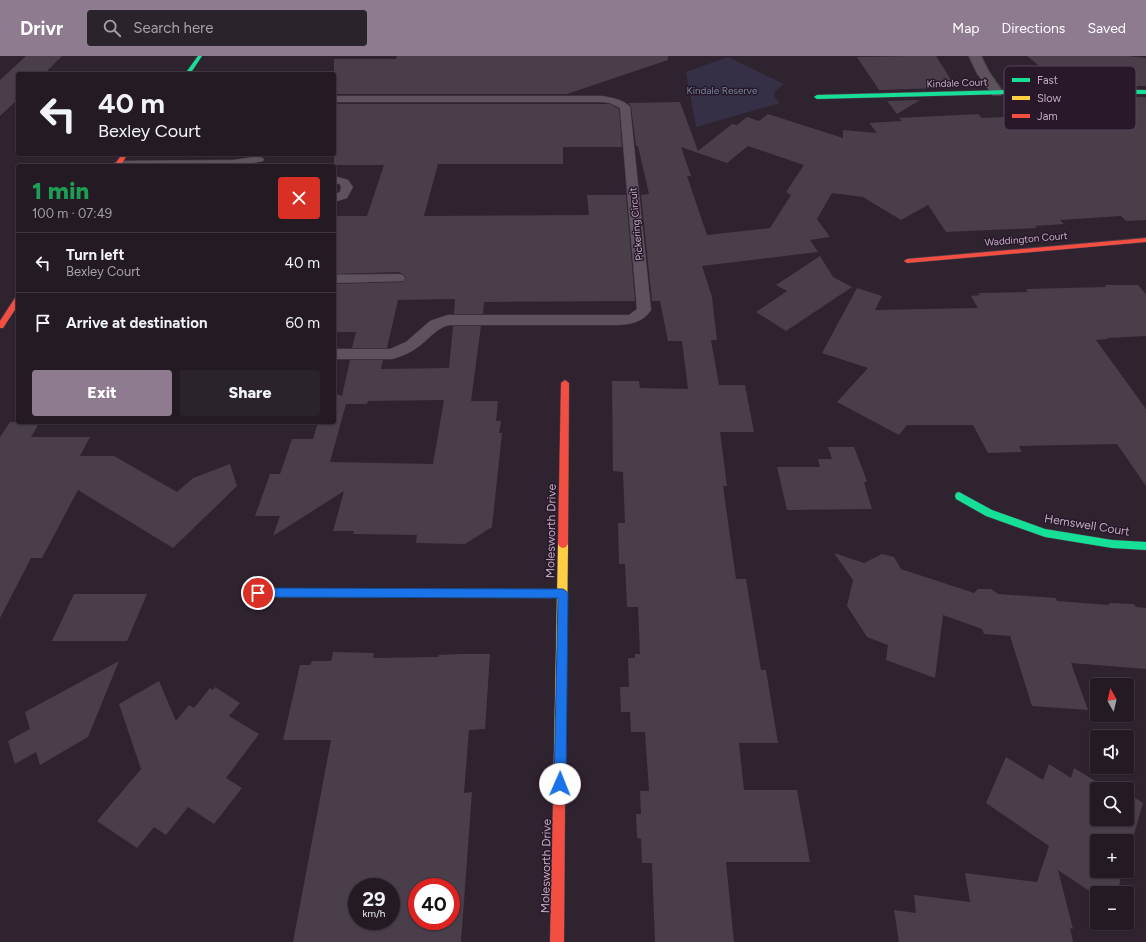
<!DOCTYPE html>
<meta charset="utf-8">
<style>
body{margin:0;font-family:Figtree,sans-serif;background:#2b232c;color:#f1f3f6;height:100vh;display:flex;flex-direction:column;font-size:15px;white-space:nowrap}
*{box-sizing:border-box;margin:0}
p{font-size:13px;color:#a3a1a6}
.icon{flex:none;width:22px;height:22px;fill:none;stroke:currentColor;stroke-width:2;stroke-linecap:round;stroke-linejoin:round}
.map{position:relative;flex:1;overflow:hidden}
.panel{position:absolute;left:16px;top:108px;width:320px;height:260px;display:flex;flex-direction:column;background:#231a24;border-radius:4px;box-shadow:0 1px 3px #0004,0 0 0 1px #403841}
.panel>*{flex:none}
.top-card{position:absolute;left:16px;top:16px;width:320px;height:84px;border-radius:4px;box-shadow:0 1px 3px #0004,0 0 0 1px #403841;background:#231a24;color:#f1f3f6;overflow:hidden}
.needle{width:26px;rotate:352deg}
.controls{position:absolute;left:1090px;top:622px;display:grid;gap:8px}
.controls a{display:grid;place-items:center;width:44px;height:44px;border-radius:4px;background:#231a24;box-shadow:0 1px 3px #0004,0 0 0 1px #403841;font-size:20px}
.speed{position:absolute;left:348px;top:822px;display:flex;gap:8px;font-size:20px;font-weight:700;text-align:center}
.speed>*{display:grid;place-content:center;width:52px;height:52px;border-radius:50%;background:#231a24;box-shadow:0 1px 3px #0004,0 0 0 1px #403841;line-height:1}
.speed small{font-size:10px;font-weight:400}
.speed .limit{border:6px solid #d22;background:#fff;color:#111}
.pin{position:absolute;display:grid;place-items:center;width:34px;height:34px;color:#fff;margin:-17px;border:2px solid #fff;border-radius:50%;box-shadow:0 1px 4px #0007}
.me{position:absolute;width:44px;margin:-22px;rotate:1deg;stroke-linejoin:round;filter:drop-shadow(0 0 3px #0008)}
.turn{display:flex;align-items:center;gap:14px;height:84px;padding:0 16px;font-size:18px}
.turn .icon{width:52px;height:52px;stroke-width:2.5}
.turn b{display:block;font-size:28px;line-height:34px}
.round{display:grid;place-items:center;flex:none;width:42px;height:42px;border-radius:4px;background:#2b232c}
.headline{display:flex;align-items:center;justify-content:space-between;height:68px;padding:0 16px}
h1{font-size:24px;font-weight:800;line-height:30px;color:#1e9e55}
.action{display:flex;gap:8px;margin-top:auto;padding:8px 16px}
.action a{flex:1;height:46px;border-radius:4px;background:#8f7b90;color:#fff;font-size:16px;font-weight:800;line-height:46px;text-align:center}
.action a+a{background:#2b232c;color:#f1f3f6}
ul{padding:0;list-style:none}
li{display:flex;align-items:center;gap:12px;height:60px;padding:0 16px;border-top:1px solid #403841}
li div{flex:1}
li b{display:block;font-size:15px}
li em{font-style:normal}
header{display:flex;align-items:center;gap:24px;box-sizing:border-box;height:56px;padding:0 20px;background:#8f7b90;color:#fff}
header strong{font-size:19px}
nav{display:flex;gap:22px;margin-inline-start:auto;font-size:14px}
.search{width:280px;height:36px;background:#2b232c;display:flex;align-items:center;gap:10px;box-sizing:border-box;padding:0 14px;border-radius:4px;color:#a3a1a6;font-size:15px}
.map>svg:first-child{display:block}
</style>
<header>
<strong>Drivr</strong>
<div class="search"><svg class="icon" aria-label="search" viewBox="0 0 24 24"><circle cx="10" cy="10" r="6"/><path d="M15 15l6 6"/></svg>Search here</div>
<nav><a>Map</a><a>Directions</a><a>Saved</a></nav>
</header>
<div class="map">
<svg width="1146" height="886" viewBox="0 0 1146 886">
<rect width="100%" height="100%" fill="#2f2330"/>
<path fill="#353046" d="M728,1l56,27 -9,7 -1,5 6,7 -84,24 -10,-55z"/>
<path fill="#493e4a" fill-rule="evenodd" d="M26,0h36l-18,18h-26v25l-18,17v-36z
M397,0h271v4l-101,34h-233v-35h62z
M909,0h27l15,24 -13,8 -59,2 -22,-33z
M1027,0h102l17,2v28h-119l-10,-16 29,1z
M1033,41h113v123l-20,1 -5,-5 -61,4 4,4 -29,2 2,2 -91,4 -18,-27 -27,15 -38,-23 -31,-4 -15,26 13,18 -20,3 8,12 -116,14 10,31 5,43h-6l8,45h26l9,47h-34l7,54h-4l13,93h10l15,91h5l12,73h-39l5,47h53l13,72h-84l8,80h-79l-3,-79h-10l-1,-24 -4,-1 -1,-24h5l-1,-23h9l-4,-59h-14l-1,-20h-9l-1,-25h9l-1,-29h7v-4h5l-2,-47h-11l-2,-43h-6l-1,-41h7l-2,-51 -10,-1 -1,-90h27l1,7 48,1 -6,-48h-14l-8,-40h-8l-11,-106 8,-1 -11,-48h-2l-5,-39 -3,-4 52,-1 18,49 34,-27 5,1 10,-8 12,4 9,-7 75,24v-8l34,3 -8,-10 33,-2 -3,-3 79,-4 4,4 63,-3zM748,90l56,19 -18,27 5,3 -21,33 -63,7 -20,-59h4l-10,-29 46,16z
M920,44l-23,14 -10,-13z
M334,48h276l9,5 3,38h-59v17h-125l-14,52 165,-1 -2,-20h39l9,106 -151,1 -1,12h-29l1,-15 -57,1 -11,48h-35l4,-16h-22v-48l69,-2 3,-5 -3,-3 -5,-2 -64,2v-58h33l17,-51h-50z
M820,200l13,21 19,10 -66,44 -30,-19 31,-21 -11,-6z
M1105,229h33l8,9v42l-39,2 1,1 -12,1 50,69v77l-29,-42 -98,2 3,6 -34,1 -15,-28h-66l-8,10 -62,-33 31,-34 -46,-15 35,-65 25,8 -7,14 103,-2 -7,-12 9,-1 -2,-2 50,-1 -2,-3 80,-2z
M453,270h28l-10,75h27l-2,20h5l-2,12h3l-10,94 -27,17 -49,-1 1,-8 -64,-1 1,-3h-21l11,-40 -71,45 7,-20h-25l15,-42h10l12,-35h21l5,-17h16v-29l8,3 8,-36h33l-2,9 68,-1zM444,344l-11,64 -103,-2 16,-58h21l1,-3z
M10,366h30l-9,15h59l-10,19h34l63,36 16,-14 37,-14 7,22 -64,62 -95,-58 -36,68h-11l-31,60v-181z
M828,391h26l13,34 -3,2 8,26 -85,1 -10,-43h43l-2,-8h14z
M834,497l30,10 18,-9 12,3 7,12 73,24 4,-4h13l7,5 58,4 1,3 52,4v-2l25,1 2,3 10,1v61l-75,-6 17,47 -56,-4 -22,-70 -26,-2 -2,-5 -39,-14 -8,63 -49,-18 2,-15 -21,-8 -20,-31 6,-26z
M74,538h73l-20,47h-75z
M333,596l41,1 -1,5 65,-1 1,-2 20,-1h31l-5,75 -16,1 -5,63 8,-1 -11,150h-168l38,-202h-48l17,-75h10l2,-4h19zM357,831h34v34h-34zM417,831h34v34h-34z
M119,605l-31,76 -48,28 -4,-13 -21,12 -7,-23 22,-12 -5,-17z
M159,625l17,40 13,-16 5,3 16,-20 3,2 2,-3 25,16 -11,13 30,18 -33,44 16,10 -28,36 -26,-17 -22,28 -12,-8 -17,21 -40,-27 44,-52 -22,-65z
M1006,701l37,23 6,-16 22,14 3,-10 34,21h-11v30h30v-26l16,10 -16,55v-17h-30v30h26l-6,22h-20v3l-39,-26 15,59 -3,-1 3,14h-174l-5,-32 22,3 -2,-18 56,7 -5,-29 72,9 12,-36 -63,-43z"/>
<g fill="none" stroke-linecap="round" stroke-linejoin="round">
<defs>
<path id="lane" d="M334,40h268c10,2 21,3 28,11l21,203c-8,12 -19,14 -33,15h-169c-15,4 -21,16 -34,24 -6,4 -15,8 -23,10h-58v-10h56l16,-7 24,-21 18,-6h181l8,-6 -17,-201 -10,-5 -8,-1h-268z
M259,100l5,3 -1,2 -27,5h-122l-2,-2 6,-3 116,-1z
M334,120l14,4 5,7 -6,11 -13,4v-7l6,-3 1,-5 -1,-3 -6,-1z
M398,218l5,1 2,3 -2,3 -69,2v-8z"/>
<path id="street" d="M969,0h12l8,16 14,20 -2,3h-8l-16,-22z"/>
<path id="fast" d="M198,0h4l-12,18h-5z
M1044,33l102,1v4l-102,-1 -227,6 -3,-2 3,-2z
M959,436l33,18 53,19 67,11 34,2v8l-34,-2 -67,-11 -59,-21 -30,-17 -1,-3 1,-3z
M258,533l305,1 3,1 2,3 -2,3 -3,1 -305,-1 -3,-1 -2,-3 2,-3z"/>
<path id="slow" d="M563,484l3,1 2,3 -3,259 -2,4 -4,2 -4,-2 -2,-4 5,-259 2,-3z"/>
<path id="jam" d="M122,98h6l-8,12h-6z
M1146,182v4l-239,21 -3,-2 3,-2z
M15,242h3v7l-15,23h-3v-7z
M565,324l4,3 -1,161 -2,3 -3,1 -3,-1 -2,-3 3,-161z
M559,741l4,2 2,4 -1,139h-14l3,-139 2,-4z"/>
</defs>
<use href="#lane" stroke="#483f49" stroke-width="1"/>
<use href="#street" stroke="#483f49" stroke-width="2"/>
<use href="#fast" stroke="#4c404d" stroke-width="1"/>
<use href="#slow" stroke="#4c404d" stroke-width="1"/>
<use href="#jam" stroke="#4c404d" stroke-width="1"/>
<use href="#lane" fill="#5e525f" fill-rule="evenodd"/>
<use href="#street" fill="#5e525f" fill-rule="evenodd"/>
<use href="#fast" fill="#16e098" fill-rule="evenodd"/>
<use href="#slow" fill="#ffcf43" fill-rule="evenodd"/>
<use href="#jam" fill="#f24e42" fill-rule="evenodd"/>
</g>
<path fill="#1a73e8" stroke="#114b97" d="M258,532l305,1 3,2 2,3 -2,190 -2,4 -4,2 -5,-2 -1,-4 4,-186 -300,-1 -3,-1 -2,-3 2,-3z"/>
<g text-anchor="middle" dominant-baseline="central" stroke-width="3" stroke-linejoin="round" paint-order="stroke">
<g font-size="10" fill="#c2abc3" stroke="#28182a">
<text transform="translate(957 27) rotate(-2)">Kindale Court</text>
<text transform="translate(636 168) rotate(-95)">Pickering Circuit</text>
<text transform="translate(1026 183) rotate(-5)">Waddington Court</text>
</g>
<g font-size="10" fill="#74869e" stroke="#28182a">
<text x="722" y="34">Kindale Reserve</text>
</g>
<g font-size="12" fill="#c2abc3" stroke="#28182a">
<text transform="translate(1087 469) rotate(9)">Hemswell Court</text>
<text transform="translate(551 475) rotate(-89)">Molesworth Drive</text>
<text transform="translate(546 810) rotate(-89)">Molesworth Drive</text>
</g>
</g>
<rect x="1004" y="10" width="132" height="64" rx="6" fill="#28182a" stroke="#564458" stroke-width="1"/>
<rect x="1012" y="22" width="18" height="4" fill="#16e098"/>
<rect x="1012" y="40" width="18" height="4" fill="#ffcf43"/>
<rect x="1012" y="58" width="18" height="4" fill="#f24e42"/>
<g font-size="11" fill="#c2abc3">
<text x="1037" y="28">Fast</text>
<text x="1037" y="46">Slow</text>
<text x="1037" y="64">Jam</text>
</g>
</svg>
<div class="controls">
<a><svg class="needle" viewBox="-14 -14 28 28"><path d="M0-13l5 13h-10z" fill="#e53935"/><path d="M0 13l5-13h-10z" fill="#a3a1a6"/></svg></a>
<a><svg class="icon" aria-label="sound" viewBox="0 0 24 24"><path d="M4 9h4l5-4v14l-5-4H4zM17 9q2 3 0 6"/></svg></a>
<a><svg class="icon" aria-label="search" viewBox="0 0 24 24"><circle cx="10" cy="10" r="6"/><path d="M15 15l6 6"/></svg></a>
<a>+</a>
<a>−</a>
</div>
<div class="speed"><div>29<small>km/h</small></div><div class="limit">40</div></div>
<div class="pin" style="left:258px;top:537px;background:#d93025"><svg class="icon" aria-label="arrive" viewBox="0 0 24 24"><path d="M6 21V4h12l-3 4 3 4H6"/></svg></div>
<svg class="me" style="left:560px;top:728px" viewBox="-20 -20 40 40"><circle r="19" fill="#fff"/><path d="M0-13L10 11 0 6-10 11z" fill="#1a73e8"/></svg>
<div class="top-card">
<div class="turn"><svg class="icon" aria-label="left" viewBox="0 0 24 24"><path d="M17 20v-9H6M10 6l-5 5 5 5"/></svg><div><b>40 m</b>Bexley Court</div></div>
</div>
<section class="panel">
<div class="headline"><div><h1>1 min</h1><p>100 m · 07:49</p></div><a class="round" style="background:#d93025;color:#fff"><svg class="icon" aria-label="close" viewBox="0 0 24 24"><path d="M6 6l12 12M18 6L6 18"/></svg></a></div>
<ul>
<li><svg class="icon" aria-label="left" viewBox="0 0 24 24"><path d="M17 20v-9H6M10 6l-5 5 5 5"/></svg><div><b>Turn left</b><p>Bexley Court</p></div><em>40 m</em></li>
<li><svg class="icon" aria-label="arrive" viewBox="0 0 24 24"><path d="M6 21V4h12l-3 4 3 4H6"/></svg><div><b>Arrive at destination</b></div><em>60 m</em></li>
</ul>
<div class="action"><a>Exit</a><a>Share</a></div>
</section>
</div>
